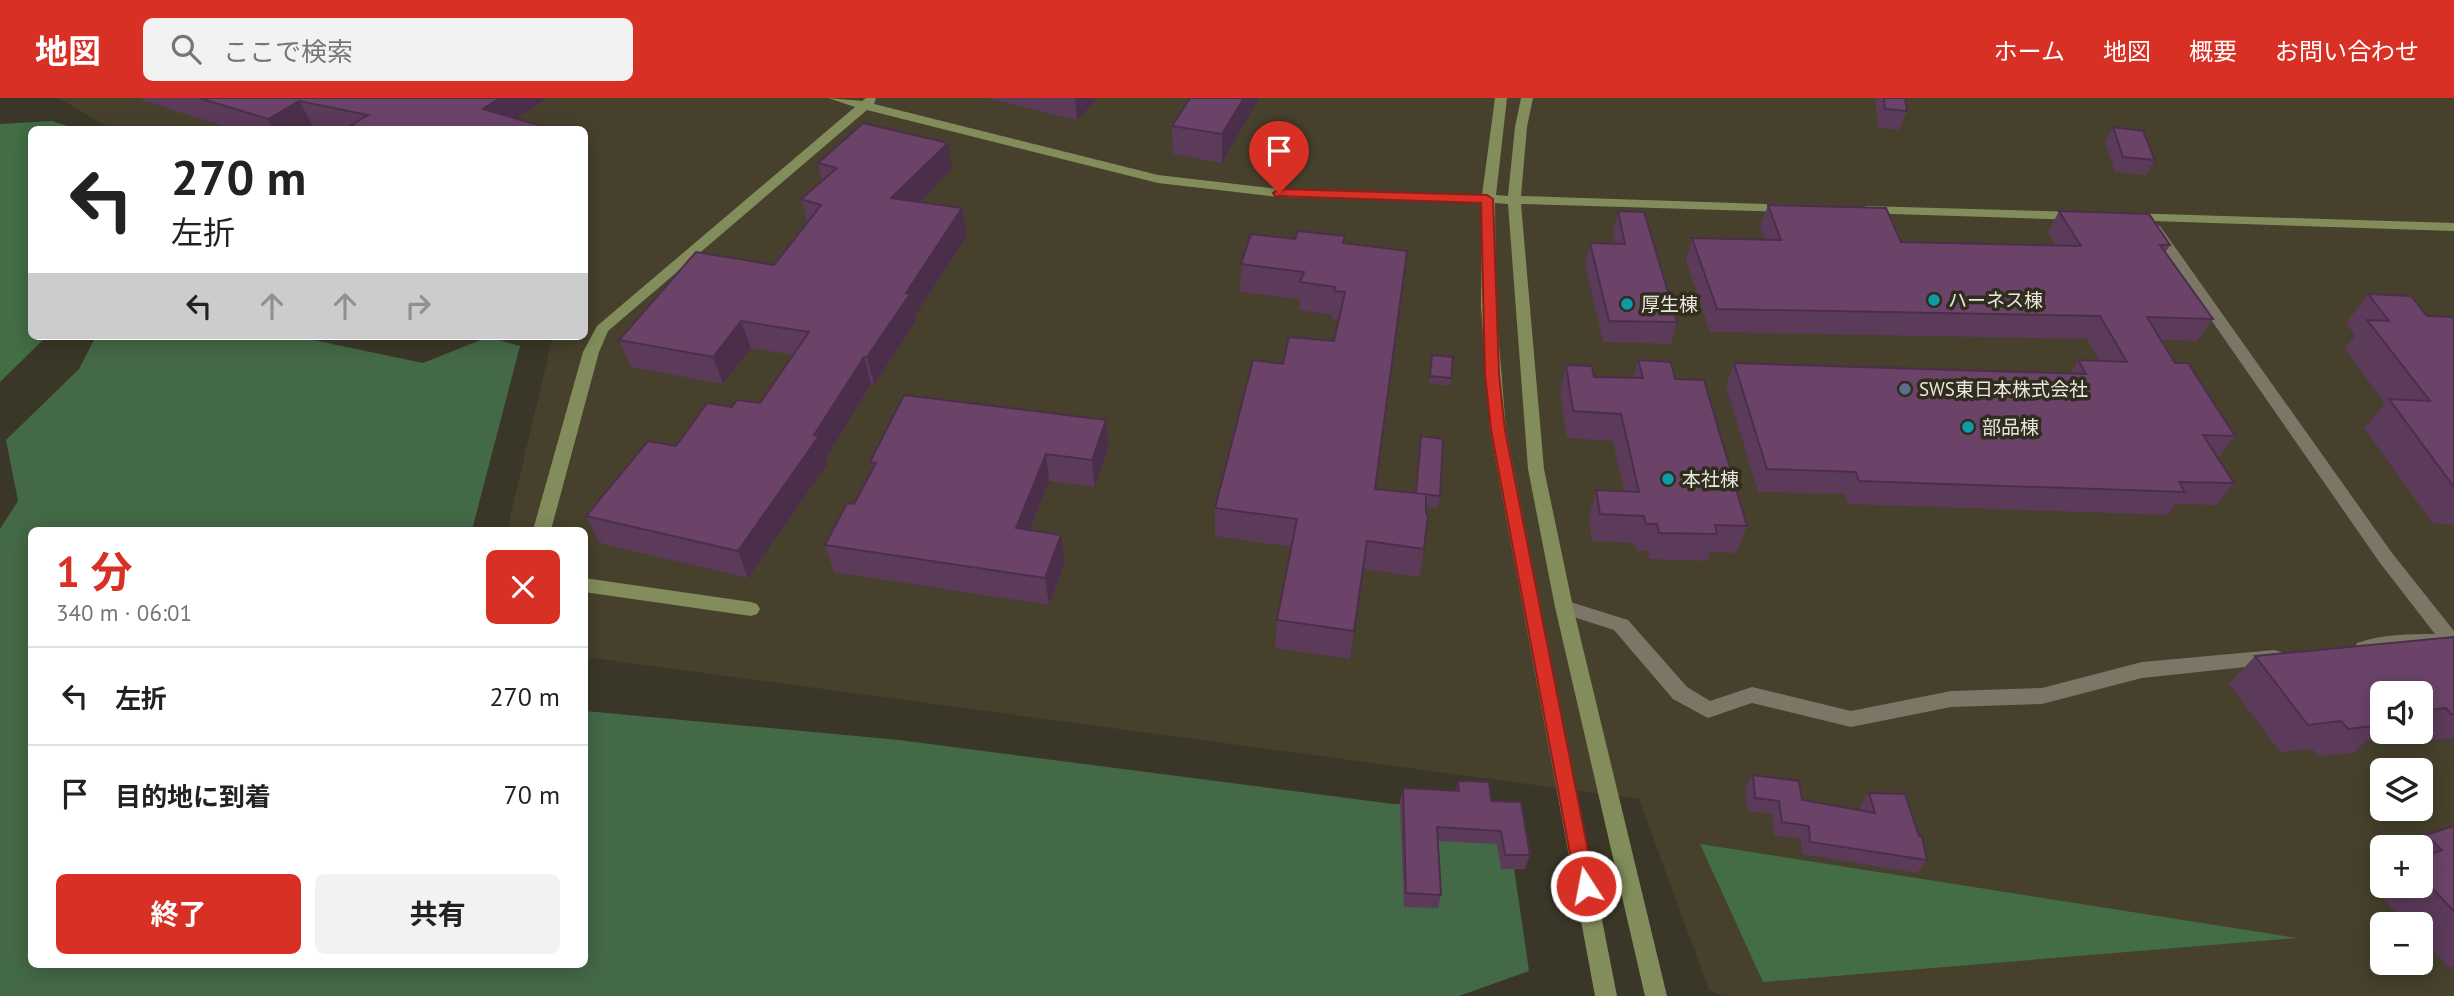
<!DOCTYPE html>
<html lang="ja">
<meta charset="utf-8">
<style>
body{margin:0;font-family:"PT Sans","Noto Sans JP",sans-serif;background:#f2f2f2;color:#222;height:100vh;display:flex;flex-direction:column;font-size:26px;white-space:nowrap}
*{box-sizing:border-box;margin:0}
p{font-size:23px;color:#767676}
.icon{flex:none;width:38px;height:38px;fill:none;stroke:currentColor;stroke-width:2;stroke-linecap:round;stroke-linejoin:round}
.map{position:relative;flex:1;overflow:hidden}
.sheet{position:absolute;left:28px;top:429px;width:560px;height:441px;display:flex;flex-direction:column;background:#fff;border-radius:10px;box-shadow:0 4px 18px #0003}
.sheet>*{flex:none}
.hud{position:absolute;left:28px;top:28px;width:560px;height:214px;border-radius:10px;box-shadow:0 4px 18px #0003;background:#fff;color:#222;overflow:hidden}
.buttons{position:absolute;left:2370px;top:583px;display:grid;gap:14px}
.buttons a{display:grid;place-items:center;width:63px;height:63px;border-radius:10px;background:#fff;box-shadow:0 4px 18px #0003;font-size:35px}
.pin{position:absolute;display:grid;place-items:center;width:60px;height:60px;color:#fff;margin:-72px -30px;border-radius:50% 50% 50% 0;rotate:-45deg;box-shadow:0 0 7px #0007}
.pin .icon{rotate:45deg}
.me{position:absolute;width:77px;margin:-38px;rotate:349deg;stroke-linejoin:round;filter:drop-shadow(0 0 5px #0008)}
.turn{display:flex;align-items:center;gap:24px;height:147px;padding:0 28px;font-size:32px}
.turn .icon{width:91px;height:91px;stroke-width:2.5}
.turn b{display:block;font-size:49px;line-height:60px}
.lanes{display:flex;align-items:center;height:66px;padding:0 28px;background:#0003;justify-content:center;gap:35px;direction:ltr}
.lanes .off{opacity:.35}
.round{display:grid;place-items:center;flex:none;width:74px;height:74px;border-radius:10px;background:#f2f2f2}
.head{display:flex;align-items:center;justify-content:space-between;height:119px;padding:0 28px}
h1{font-size:42px;font-weight:700;line-height:52px;color:#d93025}
.cta{display:flex;gap:14px;margin-top:auto;padding:14px 28px}
.cta a{flex:1;height:80px;border-radius:10px;background:#d93025;color:#fff;font-size:28px;font-weight:700;line-height:80px;text-align:center}
.cta a+a{background:#f2f2f2;color:#222}
ul{padding:0;list-style:none}
li{display:flex;align-items:center;gap:21px;height:98px;padding:0 28px;border-top:2px solid #e0e0e0}
li div{flex:1}
li b{display:block;font-size:26px}
li em{font-style:normal}
header{display:flex;align-items:center;gap:42px;box-sizing:border-box;height:98px;padding:0 35px;background:#d93025;color:#fff}
header strong{font-size:33px}
nav{display:flex;gap:38px;margin-inline-start:auto;font-size:24px}
.search{width:490px;height:63px;background:#f2f2f2;display:flex;align-items:center;gap:18px;box-sizing:border-box;padding:0 24px;border-radius:10px;color:#767676;font-size:26px}
.map>svg:first-child{display:block}
</style>
<header>
<strong>地図</strong>
<div class="search"><svg class="icon" aria-label="search" viewBox="0 0 24 24"><circle cx="10" cy="10" r="6"/><path d="M15 15l6 6"/></svg>ここで検索</div>
<nav><a>ホーム</a><a>地図</a><a>概要</a><a>お問い合わせ</a></nav>
</header>
<div class="map">
<svg width="2454" height="898" viewBox="0 0 2454 898">
<rect width="100%" height="100%" fill="#3b3728"/>
<path fill="#46402c" fill-rule="evenodd" d="M59,0h2395v898h-730l-15,-6 -70,-191 -1054,-142 -1,-127h-77l46,-194h31v-206l-473,-1zM2382,595h38v39h-38zM2382,672h38v38h-38zM2382,749h38v39h-38zM2382,826h38v38h-38z"/>
<path fill="#446947" d="M96,238h198l129,27 65,-26 32,9 -48,184h-440v434h552l1,-253 314,29 494,64 112,3 24,164 -70,25h-1459v-467l18,-28 -12,-61 73,-71z"/>
<path fill="#426d45" d="M52,23l24,8 -44,1v206h15l-47,46v-258z
M1700,746l597,94 -534,44z"/>
<g fill="none" stroke-linecap="round" stroke-linejoin="round">
<path fill="#7b7666" fill-rule="evenodd" d="M2155,127l5,1 232,327 62,78v20l-10,-6c-13,7 -31,2 -46,4 -13,2 -28,8 -41,4l-2,-5 2,-5c26,-9 52,-9 78,-9l-55,-71 -232,-334z
M1564,502l64,20 59,67 23,14 42,-14 99,24 100,-20 91,-3 100,-26 132,-12 7,2 2,5 -2,5 -7,2 -132,14 -100,26 -91,3 -100,20 -99,-24 -44,15 -35,-19 -59,-69 -56,-18 -3,-5 3,-5z"/>
<path fill="#828d5b" fill-rule="evenodd" d="M828,0l34,3 4,-3h10l-2,6 284,71 121,14 203,6 13,-97h12l-11,97 12,1 7,-69 6,-29h12l-6,29 -6,69 273,9 2,3 -7,4 -268,-8 23,265 29,138 94,389h-22l-90,-389 -27,-138 -20,-265 -13,-1 1,103 10,124 111,566h-22l-105,-566 -9,-124 1,-103 -203,-6 -121,-14 -291,-73 -259,221 -9,21 -48,178h-18l50,-178 14,-26 258,-219z
M1866,108l213,6 7,4 -7,4 -218,-7 -2,-3z
M2128,115l326,10v8l-331,-11 -2,-3z
M584,480l167,24 6,2 3,5 -3,5 -6,2 -167,-24z"/>
</g>
<path fill="#5c3a5a" fill-rule="evenodd" d="M141,0h406l-31,21 29,8 2,3h-216l-18,-4 -6,4h-71l-94,-30z
M985,0h113l-21,22z
M1190,0h69l-37,65 -49,-9 -1,-28z
M1875,0h30l2,13 -8,19 -21,-3z
M2113,29l42,33 -9,15 -31,-3 -10,-30z
M818,65l134,6 -32,33 47,33 -52,81 1,5 -42,64 -3,-1 -45,74 2,5 -80,115 -149,-35 -13,-27 90,-70 56,-39 28,-4 33,-48 -42,-7 -28,36 -92,-17 -12,-27 155,-75 33,-43 -6,-23 21,-18z
M1768,107l133,37 154,3 -7,-12 11,-22 111,34 -5,8 48,66 -16,22 -36,-1 14,23 60,73 -17,22 16,25 -17,22 -41,-1 -8,11 -320,-11 -3,-10 -87,-2 -32,-106 8,-23 336,11 8,-14 22,1 -13,-22 -377,-7 -24,-72 6,-22 73,1 -5,-12z
M1618,113l59,111 -6,22 -68,-2 -18,-78 5,-21 25,1 -2,-12z
M1345,138v7l31,246 40,4 5,-57 19,60 -2,12 -12,-1 -2,42 -5,28 -55,-8 -14,90 -75,-11 2,-28 15,-73 -77,-11v-28l68,-144 51,-23 5,-21 -7,-1v-4l-33,-5 1,-11 -60,-7 1,-28 54,-25z
M2368,196l59,22 27,1v208l-22,-2 -68,-95 21,-24 -40,-55 10,-13 -9,-13z
M1432,257l19,23 -1,8 -21,-3z
M1638,262l37,19 72,147 -11,27 -26,-1 -3,9 -58,-2 -1,-8h-11l-2,-8 -43,-2 -3,-24 7,-27 28,1 -11,-50 -46,-3 -7,-46 6,-27 28,12 39,1z
M1106,322l3,27 -14,40 -46,-6 -19,49 35,32 -16,43 -215,-33 -9,-27 29,-41 19,-34 -3,-8z
M2454,539v101l-35,4 -5,-6 -47,4 -13,13 -36,3 -6,-7 -32,3 -51,-68 26,-28zM2382,595h38v39h-38z
M1753,677l49,25 60,11 -2,-5 9,-13 58,67 -10,13 -115,-19 -1,-15 -27,-4 -2,-21 -24,-3 -3,-23z
M1458,683l33,20 39,54 -5,14h-24l-4,-25 -59,-3 3,54 -3,13 -34,-1 -4,-105 3,-14 53,3z
M2454,728v140l-5,2 -29,-30v-14h-13l-34,-36 9,-7v5h38v-39h-9l15,-12z"/>
<path fill="#4b2f4a" d="M500,0h47l-47,32 -17,-21z
M1076,0h22l-21,22 -2,-21z
M1244,0h15l-37,65v-29z
M299,3l14,25 -6,4h-33l-6,-11z
M948,45l4,26 -55,56 -6,-27z
M962,110l5,27 -52,81 1,5 -42,64 -7,-28 39,-64z
M741,223l10,27 -28,36 -10,-27z
M864,259l7,27 -45,74 2,5 -80,115 -10,-27z
M1106,322l3,27 -14,40 -3,-27z
M1046,356l3,27 -29,74 -4,-27z
M1061,437l4,27 -16,43 -4,-27z
M1367,443l-3,28 -14,90 4,-28z"/>
<path fill="#6b4369" stroke="#4b2f4a" stroke-width="2" d="M199,0h301l-17,11 62,18 -4,3h-176l-14,-5 17,-10 -69,-14 -31,18z
M1190,0h54l-22,36 -50,-8z
M1884,0h21l2,13 -22,-2z
M863,25l85,20 -57,55 71,10 -56,85 4,1 -43,63h-3l-50,78 5,1 -81,115 -152,-35 62,-75 28,5 31,-43 25,4 5,-7 23,3 49,-71 -68,-11 -28,36 -94,-17 77,-88 78,13 47,-60 -20,-6 36,-31 -19,-5z
M2113,29l30,4 12,29 -32,-3z
M1768,107l118,3 15,34 180,4 -22,-35 90,3 21,31h-10l53,74 -66,-2 28,46h13l47,73 -32,-1 31,48 -55,-1 6,10 -326,-11 -3,-9 -89,-3 -33,-106 352,11 -8,-14 49,2 -27,-46 -383,-7 -25,-71 89,2z
M1618,113l26,1 33,110 -68,-1 -19,-78 35,1z
M1298,133l47,5 -2,7 64,8 -32,238 51,5v20l2,1 -4,34 -57,-8 -13,90 -77,-11 20,-101 -82,-11 38,-148 30,4 6,-27 45,4 11,-49 -11,-1 1,-4 -35,-5 4,-10 -63,-8 10,-30 44,5z
M2368,196l43,2 16,20 27,1v170l-65,-88 41,2 -63,-81 22,1z
M1432,257l21,2 -2,21 -21,-2z
M1638,262l33,2 4,17 29,1 43,146 -32,-1 2,9 -58,-1 -2,-9h-11l-2,-8 -44,-2 -4,-24 43,2 -18,-78 -48,-3 -7,-46 26,1 2,11 49,1z
M904,297l202,25 -14,40 -46,-6 -30,74 45,7 -16,43 -220,-33 22,-42 7,1 22,-41 -6,-1z
M1421,338l22,3 -3,57 -24,-3z
M2454,539v77h-3l-5,-6 -26,3v-18h-38v21l-7,1 7,7v3l-34,4 -7,-8 -33,4 -53,-69z
M1753,677l46,6 3,19 73,13 -6,-20 36,1 14,42 3,1 5,23 -117,-18 -1,-16 -27,-4 -3,-21 -24,-3z
M1458,683l31,1 2,19 30,1 9,53h-25l-4,-24 -64,-4 4,68 -35,-2 -3,-105 56,3z
M2454,728v85l-34,-35v-18l22,-8 -16,-15z"/>
<path fill="#d93025" stroke="#8d1f18" stroke-width="2" d="M1279,91l208,6 6,4 6,175 6,56 90,456 -3,6 -6,3 -7,-3 -3,-6 -85,-456 -6,-56 -4,-171 -206,-7 -2,-3z"/>
<g fill="#0f9aa8" stroke="#312d1e" stroke-width="2.5">
<circle cx="1934" cy="202" r="7"/>
<circle cx="1627" cy="206" r="7"/>
<circle cx="1968" cy="329" r="7"/>
<circle cx="1668" cy="381" r="7"/>
</g>
<circle fill="#5c6f8a" stroke="#312d1e" stroke-width="2.5" cx="1905" cy="291" r="7"/>
<g text-anchor="middle" dominant-baseline="central" stroke-width="7" stroke-linejoin="round" paint-order="stroke">
<g font-size="19" fill="#e8e6dd" stroke="#312d1e" text-anchor="start">
<text x="1948" y="202">ハーネス棟</text>
<text x="1641" y="206">厚生棟</text>
<text x="1919" y="291">SWS東日本株式会社</text>
<text x="1982" y="329">部品棟</text>
<text x="1682" y="381">本社棟</text>
</g>
</g>
</svg>
<div class="buttons">
<a><svg class="icon" aria-label="sound" viewBox="0 0 24 24"><path d="M4 9h4l5-4v14l-5-4H4zM17 9q2 3 0 6"/></svg></a>
<a><svg class="icon" aria-label="layers" viewBox="0 0 24 24"><path d="M12 4l9 5-9 5-9-5zM3 14l9 5 9-5"/></svg></a>
<a>+</a>
<a>−</a>
</div>
<div class="pin" style="left:1279px;top:95px;background:#d93025"><svg class="icon" aria-label="arrive" viewBox="0 0 24 24"><path d="M6 21V4h12l-3 4 3 4H6"/></svg></div>
<svg class="me" style="left:1586px;top:788px" viewBox="-20 -20 40 40"><circle r="17" fill="#d93025" stroke="#fff" stroke-width="3"/><path d="M0-11L8 9 0 5-8 9z" fill="#fff"/></svg>
<div class="hud">
<div class="turn"><svg class="icon" aria-label="left" viewBox="0 0 24 24"><path d="M17 20v-9H6M10 6l-5 5 5 5"/></svg><div><b>270 m</b>左折</div></div>
<div class="lanes"><svg class="icon" aria-label="left" viewBox="0 0 24 24"><path d="M17 20v-9H6M10 6l-5 5 5 5"/></svg><svg class="icon off" aria-label="ahead" viewBox="0 0 24 24"><path d="M12 20V5M6 11l6-6 6 6"/></svg><svg class="icon off" aria-label="ahead" viewBox="0 0 24 24"><path d="M12 20V5M6 11l6-6 6 6"/></svg><svg class="icon off" aria-label="right" viewBox="0 0 24 24"><path d="M7 20v-9h11M14 6l5 5-5 5"/></svg></div>
</div>
<section class="sheet">
<div class="head"><div><h1>1 分</h1><p>340 m · 06:01</p></div><a class="round" style="background:#d93025;color:#fff"><svg class="icon" aria-label="close" viewBox="0 0 24 24"><path d="M6 6l12 12M18 6L6 18"/></svg></a></div>
<ul>
<li><svg class="icon" aria-label="left" viewBox="0 0 24 24"><path d="M17 20v-9H6M10 6l-5 5 5 5"/></svg><div><b>左折</b></div><em>270 m</em></li>
<li><svg class="icon" aria-label="arrive" viewBox="0 0 24 24"><path d="M6 21V4h12l-3 4 3 4H6"/></svg><div><b>目的地に到着</b></div><em>70 m</em></li>
</ul>
<div class="cta"><a>終了</a><a>共有</a></div>
</section>
</div>
